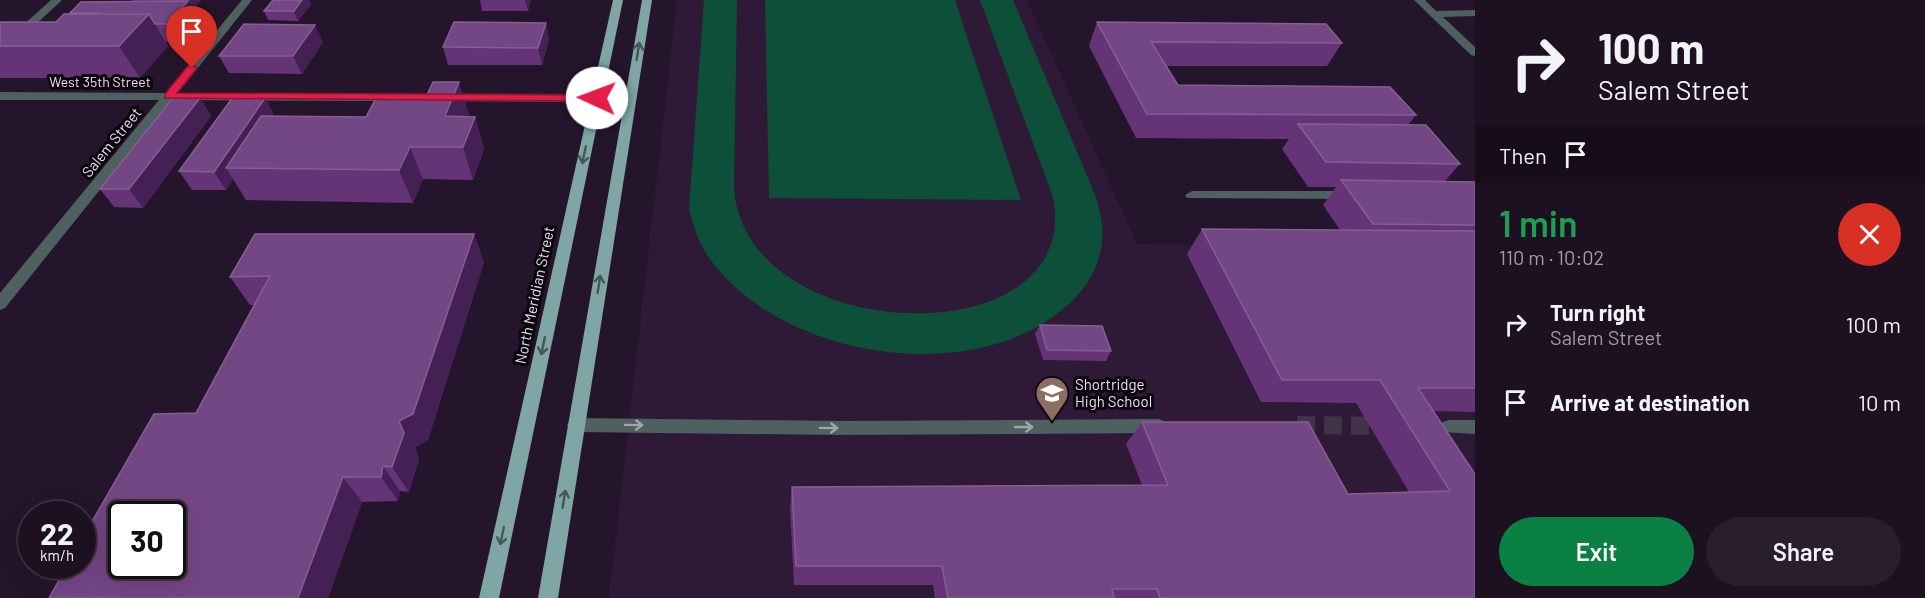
<!DOCTYPE html>
<meta charset="utf-8">
<style>
body{margin:0;font-family:Barlow,sans-serif;background:#291e2e;color:#f1f3f6;height:100vh;display:flex;flex-direction:column;font-size:22px;white-space:nowrap}
*{box-sizing:border-box;margin:0}
p{font-size:20px;color:#a09da5}
.icon{flex:none;width:33px;height:33px;fill:none;stroke:currentColor;stroke-width:2;stroke-linecap:round;stroke-linejoin:round}
.map{position:relative;flex:1;overflow:hidden}
.side{display:flex;flex-direction:column;background:#1c1021;width:450px}
.side>*{flex:none}
.banner{background:#1c1021;color:#f1f3f6;overflow:hidden}
.speed{position:absolute;left:18px;top:501px;display:flex;gap:12px;font-size:30px;font-weight:700;text-align:center}
.speed>*{display:grid;place-content:center;width:78px;height:78px;border-radius:50%;background:#1c1021;box-shadow:0 6px 24px #0002,0 0 0 2px #3a303f;line-height:1}
.speed small{font-size:15px;font-weight:400}
.speed .limit{border:3px solid #111;border-radius:9px;background:#fff;color:#111}
.pin{position:absolute;display:grid;place-items:center;width:51px;height:51px;color:#fff;margin:-62px -26px;border-radius:50% 50% 50% 0;rotate:-45deg;box-shadow:0 0 6px #0007}
.pin .icon{rotate:45deg}
.me{position:absolute;width:66px;margin:-33px;rotate:272deg;stroke-linejoin:round;filter:drop-shadow(0 0 4px #0008)}
.turn{display:flex;align-items:center;gap:21px;height:126px;padding:0 24px;font-size:27px}
.turn .icon{width:78px;height:78px;stroke-width:2.5}
.turn b{display:block;font-size:42px;line-height:51px}
.then{display:flex;align-items:center;height:57px;padding:0 24px;background:#0003;gap:12px;font-size:22px}
.round{display:grid;place-items:center;flex:none;width:63px;height:63px;border-radius:32px;background:#291e2e}
.headline{display:flex;align-items:center;justify-content:space-between;height:102px;padding:0 24px}
h1{font-size:36px;font-weight:600;line-height:45px;color:#1e9e55}
.cta{display:flex;gap:12px;margin-top:auto;padding:12px 24px}
.cta a{flex:1;height:69px;border-radius:36px;background:#0b8043;color:#fff;font-size:24px;font-weight:600;line-height:69px;text-align:center}
.cta a+a{background:#291e2e;color:#f1f3f6}
ul{padding:0;list-style:none}
li{display:flex;align-items:center;gap:18px;height:78px;padding:0 24px}
li div{flex:1}
li b{display:block;font-size:22px}
li em{font-style:normal}
main{display:flex;flex:1;min-height:0}
.map>svg:first-child{display:block}
</style>
<main>
<div class="map">
<svg width="1475" height="598" viewBox="0 0 1475 598">
<rect width="100%" height="100%" fill="#25152c"/>
<path fill="#2e1937" d="M677,0h350l110,244 338,2v352h-866z"/>
<path fill="#0d4f38" d="M704,0h33l-3,188c10,160 351,171 319,9l-73,-197h33l83,197c4,15 8,30 6,45 -3,30 -21,54 -44,71 -95,75 -284,42 -351,-58 -9,-14 -14,-30 -18,-46z
M765,0h190l66,200 -252,-2z"/>
<g fill="none" stroke-linecap="round" stroke-linejoin="round">
<path stroke="#423349" stroke-width="18" stroke-dasharray="18 9" stroke-linecap="butt" d="M1297,425l93,1"/>
<path fill="#4e6060" fill-rule="evenodd" d="M51,0h11l-58,54 -4,1v-9z
M242,0h10l-74,93 419,1 6,4 -6,4 -425,-2 -167,208 -5,2v-17l159,-193h-159v-8l165,1z
M1414,0h11l11,11 39,-1v6l-32,1 32,30v9l-4,-1z
M1192,191h157l7,4 -7,4 -162,-1 -2,-3z
M576,418l265,3 317,-2 6,2 3,5 -3,5 -6,2 -317,2 -265,-3 -6,-2 -3,-5 3,-5z
M1449,420h26v14l-32,-2 -3,-5 3,-5z"/>
<path fill="#7fa6a4" fill-rule="evenodd" d="M613,0h10l-124,598h-20z
M642,0h10l-94,598h-20z"/>
</g>
<path fill="#653477" d="M132,0h69l-8,10 5,8 -20,24h-12l2,4 -28,32h-140v-56h56l15,-8 -1,-1 63,-11z
M273,0h36l2,4 -13,17 -30,-1 -4,-9z
M480,0h51l-3,11h-46z
M1097,22l245,21 -15,23h-161l12,19 238,30 -8,10 52,39 -16,18h31v230l-41,-1 41,187h-540l-2,-13h-139l-4,-77 2,-21 350,-2 -16,-41 16,-22 206,72 61,-2 -53,-89 -95,-1 -74,-148 15,-25 138,1 -17,-25 13,-18h-28l-26,-38 7,-10 -153,-1 -47,-92z
M546,23l3,17 -7,25h-94l-5,-18z
M323,42l-21,32 -73,-1 -10,-17z
M426,97l43,17 -1,3h7l9,32 -11,31 -50,-1 -10,24 -167,-3 -13,-21 -7,11h-34l-13,-19 86,-73 9,18 92,1z
M200,98l11,18 -68,92 -29,-1 -14,-18z
M484,262l-56,178 -13,7 4,12 -10,33 -9,-1 -2,10 -36,1 -34,96h-279l147,-185 59,-108h-5l-20,-28z
M1040,325l71,26 -5,10 -63,-1 -8,-26z"/>
<path fill="#452054" d="M184,0h17l-8,10 5,8 -20,24 -10,-18 18,-20z
M302,0h7l2,4 -13,17 -4,-10z
M525,0h6l-3,11z
M149,14l19,32 -28,32 -21,-32z
M546,23l3,17 -7,25 -4,-17z
M315,25l8,17 -21,32 -9,-18z
M459,82l10,32 -13,33 -11,-31z
M200,98l11,18 -68,92 -14,-19z
M265,98l9,18 -48,52 7,11 -7,11 -12,-18z
M475,117l9,32 -11,31 -10,-33z
M410,147l13,32 -10,24 -14,-33z
M474,234l10,28 -56,178 -13,7 4,12 -10,33 -17,-25 7,-46z
M383,466l17,25 -2,10 -17,-24z
M343,477l19,25 -34,96h-30z"/>
<path fill="#734684" stroke="#865e94" stroke-width="1.5" fill-rule="evenodd" d="M273,0h29l-8,11h-30z
M188,1l-20,23h-13l-6,-10h-51l2,-1h-30l11,-11z
M64,14h85l-30,32h-119v-24h56z
M454,22l92,1 -8,25 -95,-1z
M1097,22l229,2 16,19 -191,-1 27,43 212,2 26,28 -269,-1z
M244,24l71,1 -22,31h-74z
M433,82h26l-14,34 30,1 -12,30h-53l-11,23 -173,-2 35,-52 105,1 11,-21 49,1z
M233,97l32,1 -51,74 -35,-1z
M173,98h27l-71,91h-29z
M1298,124l128,1 34,39 -134,-2z
M1341,180l134,2v43l-102,-1z
M1202,229l273,2v157h-57l57,86v124h-315l-3,-9h-45l2,9h-166l-6,-32h-146l-4,-79 376,-2 -26,-63h166l40,72 102,-3 -70,-111h-98z
M255,234h219l-61,180 -14,7 5,12 -12,34 -9,-1 -2,11h-38l-45,121h-249l18,-32h15v-27l72,-125 42,-1 74,-137 -40,1zM122,514h50v52h-50z
M1040,325l62,1 9,25 -64,-1z"/>
<defs><path id="oneway-shaft" d="M-6 0H5M1.5-3L5.5 0L1.5 3" fill="none" stroke-width="1.6" stroke-linecap="round" stroke-linejoin="round" transform="scale(1.5)"/></defs>
<g stroke="#455658">
<use href="#oneway-shaft" transform="translate(638 51) rotate(-81)"/>
<use href="#oneway-shaft" transform="translate(584 155) rotate(102)"/>
<use href="#oneway-shaft" transform="translate(599 284) rotate(-81)"/>
<use href="#oneway-shaft" transform="translate(543 346) rotate(102)"/>
<use href="#oneway-shaft" transform="translate(564 499) rotate(-81)"/>
<use href="#oneway-shaft" transform="translate(502 536) rotate(102)"/>
</g>
<g stroke="#a3a5ae">
<use href="#oneway-shaft" transform="translate(634 425) rotate(1)"/>
<use href="#oneway-shaft" transform="translate(1024 427)"/>
<use href="#oneway-shaft" transform="translate(829 428) rotate(1)"/>
</g>
<path fill="#e11d48" stroke="#92132f" stroke-width="1.5" d="M192,65l5,3 -20,25 420,2 5,3 -5,3 -432,-3v-4l23,-28z"/>
<defs>
<symbol id="school-pin" viewBox="-11 -11 22 30"><path d="M0 17L-7.5 6A9.5 9.5 0 1 1 7.5 6Z" fill="#8d6e63" stroke="#0b050d"/><path d="M0-5L7-2L0 1L-7-2ZM-4 1L0 2.5L4 1V4Q0 6-4 4Z" fill="#fff"/></symbol>
</defs>
<g fill-rule="evenodd">
<use href="#school-pin" x="1033" y="374" width="38" height="52"/>
</g>
<g text-anchor="middle" dominant-baseline="central" stroke-width="6" stroke-linejoin="round" paint-order="stroke">
<g font-size="14" fill="#e9ddee" stroke="#0b050d">
<text x="100" y="81">West 35th Street</text>
</g>
<g font-size="15" fill="#e9ddee" stroke="#0b050d">
<text transform="translate(111 142) rotate(-51)">Salem Street</text>
<text transform="translate(534 295) rotate(-78)">North Meridian Street</text>
</g>
<g font-size="15" fill="#e9ddee" stroke="#0b050d" text-anchor="start">
<text x="1075" y="384">Shortridge<tspan x="1075" dy="17">High School</tspan></text>
</g>
</g>
</svg>
<div class="speed"><div>22<small>km/h</small></div><div class="limit">30</div></div>
<div class="pin" style="left:192px;top:68px;background:#d93025"><svg class="icon" aria-label="arrive" viewBox="0 0 24 24"><path d="M6 21V4h12l-3 4 3 4H6"/></svg></div>
<svg class="me" style="left:597px;top:98px" viewBox="-20 -20 40 40"><circle r="19" fill="#fff"/><path d="M0-13L10 11 0 6-10 11z" fill="#e11d48"/></svg>
</div>
<section class="side">
<div class="banner">
<div class="turn"><svg class="icon" aria-label="right" viewBox="0 0 24 24"><path d="M7 20v-9h11M14 6l5 5-5 5"/></svg><div><b>100 m</b>Salem Street</div></div>
<div class="then">Then<svg class="icon" aria-label="arrive" viewBox="0 0 24 24"><path d="M6 21V4h12l-3 4 3 4H6"/></svg></div>
</div>
<div class="headline"><div><h1>1 min</h1><p>110 m · 10:02</p></div><a class="round" style="background:#d93025;color:#fff"><svg class="icon" aria-label="close" viewBox="0 0 24 24"><path d="M6 6l12 12M18 6L6 18"/></svg></a></div>
<ul>
<li><svg class="icon" aria-label="right" viewBox="0 0 24 24"><path d="M7 20v-9h11M14 6l5 5-5 5"/></svg><div><b>Turn right</b><p>Salem Street</p></div><em>100 m</em></li>
<li><svg class="icon" aria-label="arrive" viewBox="0 0 24 24"><path d="M6 21V4h12l-3 4 3 4H6"/></svg><div><b>Arrive at destination</b></div><em>10 m</em></li>
</ul>
<div class="cta"><a>Exit</a><a>Share</a></div>
</section>
</main>
